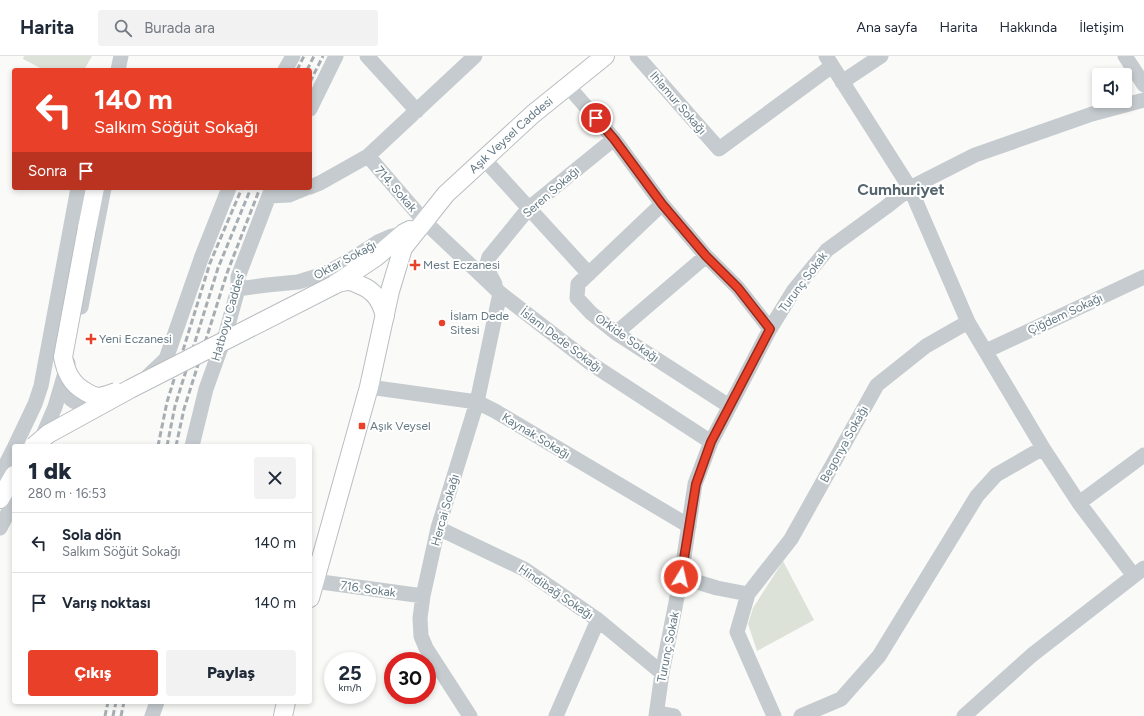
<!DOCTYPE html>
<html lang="tr">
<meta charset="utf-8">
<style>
body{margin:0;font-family:Figtree,sans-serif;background:#f2f2f3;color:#1f2937;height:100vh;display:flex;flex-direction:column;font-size:15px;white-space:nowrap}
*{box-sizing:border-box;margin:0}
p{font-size:13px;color:#747a83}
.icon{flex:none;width:22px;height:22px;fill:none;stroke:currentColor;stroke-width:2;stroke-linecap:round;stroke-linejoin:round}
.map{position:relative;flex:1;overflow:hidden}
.side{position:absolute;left:12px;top:388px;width:300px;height:260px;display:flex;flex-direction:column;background:#fff;border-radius:4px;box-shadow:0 2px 6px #0003}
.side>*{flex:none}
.banner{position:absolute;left:12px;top:12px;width:300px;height:122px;border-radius:4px;box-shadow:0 2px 6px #0003;background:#e94029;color:#fff;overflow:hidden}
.fabs{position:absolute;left:1092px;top:12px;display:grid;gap:8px}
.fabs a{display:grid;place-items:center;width:40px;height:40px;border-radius:4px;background:#fff;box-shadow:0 2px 6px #0003;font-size:20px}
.speed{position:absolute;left:324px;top:596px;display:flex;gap:8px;font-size:20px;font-weight:700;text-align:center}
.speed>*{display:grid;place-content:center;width:52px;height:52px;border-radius:50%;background:#fff;box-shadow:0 2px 6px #0003;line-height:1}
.speed small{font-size:10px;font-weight:400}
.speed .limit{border:6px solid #d22;background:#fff;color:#111}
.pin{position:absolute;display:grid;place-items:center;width:34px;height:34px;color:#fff;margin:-17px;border:2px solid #fff;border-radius:50%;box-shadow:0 1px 4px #0007}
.me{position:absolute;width:44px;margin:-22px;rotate:9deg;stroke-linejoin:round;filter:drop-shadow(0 0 3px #0008)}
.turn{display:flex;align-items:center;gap:14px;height:84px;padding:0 16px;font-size:18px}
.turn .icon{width:52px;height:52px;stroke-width:2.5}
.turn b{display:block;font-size:28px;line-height:34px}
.then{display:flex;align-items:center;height:38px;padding:0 16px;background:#0003;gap:8px;font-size:15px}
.round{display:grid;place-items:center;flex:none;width:42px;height:42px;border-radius:4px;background:#f2f2f3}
.summary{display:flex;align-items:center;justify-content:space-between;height:68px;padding:0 16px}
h1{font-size:24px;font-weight:800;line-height:30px}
.button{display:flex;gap:8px;margin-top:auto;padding:8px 16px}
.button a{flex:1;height:46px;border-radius:4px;background:#e94029;color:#fff;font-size:16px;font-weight:800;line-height:46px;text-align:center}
.button a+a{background:#f2f2f3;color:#1f2937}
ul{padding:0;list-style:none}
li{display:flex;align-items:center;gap:12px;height:60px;padding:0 16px;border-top:1px solid #e0e1e3}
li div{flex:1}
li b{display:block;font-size:15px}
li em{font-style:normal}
header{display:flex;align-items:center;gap:24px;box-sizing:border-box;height:56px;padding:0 20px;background:#fff;border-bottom:1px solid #e0e1e3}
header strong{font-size:19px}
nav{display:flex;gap:22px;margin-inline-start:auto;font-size:14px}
.search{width:280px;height:36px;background:#f2f2f3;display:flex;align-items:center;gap:10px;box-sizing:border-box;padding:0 14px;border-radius:4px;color:#747a83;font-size:15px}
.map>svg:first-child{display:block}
</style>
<header>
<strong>Harita</strong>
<div class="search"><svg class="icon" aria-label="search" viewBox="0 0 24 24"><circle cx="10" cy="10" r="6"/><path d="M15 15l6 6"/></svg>Burada ara</div>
<nav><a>Ana sayfa</a><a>Harita</a><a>Hakkında</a><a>İletişim</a></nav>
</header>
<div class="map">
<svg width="1144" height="660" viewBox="0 0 1144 660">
<rect width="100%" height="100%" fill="#fafaf8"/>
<path fill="#dce2d8" d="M24,0h68l-8,14h-40l-21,-11z
M783,505l31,59 -57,31 -9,-27 5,-16z"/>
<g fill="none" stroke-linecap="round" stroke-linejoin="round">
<defs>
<g id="major">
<path d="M87,172l8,-40"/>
<path d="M335,228c4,-1 9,-3 13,-3 4,0 8,2 12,4 15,6 21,16 25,31"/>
<path d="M334,229l42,-28 28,-24 6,-3"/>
<path d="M0,443l14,-24"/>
<path id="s1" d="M310,542l59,-211 21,-96 13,-43 43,-54 87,-80 72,-58"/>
<path d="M283,660l3,-14"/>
</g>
</defs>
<use href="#major" stroke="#b9bec2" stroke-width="20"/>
<path stroke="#c5cbce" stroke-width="15" d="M367,0l50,55
M637,0l82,93 113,-83
M826,0l84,132 58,134 75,126 36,55 55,73
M1125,0l19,29
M118,14l3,-14
M285,14l8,-14
M842,26l39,-26
M568,30l46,53 48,65 44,52 32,32 32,41
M310,53l26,-53
M368,100l57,66 75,71 93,72 118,77
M484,103l105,115
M310,131l10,-4 48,-27 107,-100
M269,140l20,-1 17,-7
M662,148l-84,80 -1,14 14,15 25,20 113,73
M495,228l-9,-17 3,-10 40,-49 85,-69
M238,233l29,-4 31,-3 26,-8 24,-13 30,-19 14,-6 9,-2
M81,251l23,-119
M616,277l90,-77
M986,295l158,-74
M148,320l18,-17 36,-103 27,-68
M63,329c7,22 16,18 36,18
M369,331l108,15 18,9 194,115
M40,386l15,-35 13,-44
M15,390l20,-42 6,-18 37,-198
M192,390l14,-57 19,-53 13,-47v-12l34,-89
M0,420l14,-28
M1079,447l65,-48
M0,472l14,-27
M438,472l86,41 74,51 64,53
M681,521l36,11 31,6 -11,38 37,84
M314,525l109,15
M748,538l43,-55 86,-154 49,-39 42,-24
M657,657l17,3
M152,660l5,-14
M470,660l-44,-68 -5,-12 -1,-18 3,-22 15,-68 39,-126 23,-109
M556,660l42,-96
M656,660l6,-43 19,-96 14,-93 16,-42 59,-113 24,-39 33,-40 59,-43 24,-19 65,-33 117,-41 52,-14
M801,660l40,-17 38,-43 98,-160 19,-21 47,-27
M964,660l68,-61 112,-87"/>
<use href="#major" stroke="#fff" stroke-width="18"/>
<path stroke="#a6aeb3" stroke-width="3" stroke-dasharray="6 3" stroke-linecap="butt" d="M297,14l7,-14
M307,14l7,-14
M310,26l13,-26
M158,390l9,-44 43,-139 32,-75
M167,390l8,-40 43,-138 33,-80
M176,390l8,-37 43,-136 33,-85
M105,660l3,-14
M113,660l3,-14
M121,660l3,-14"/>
<defs>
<path id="major-bridge" d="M87,172l-24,129c3,15 8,27 23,35 3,2 8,4 11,5 6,0 13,-3 19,-5
M34,390l14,-12 82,-45 204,-104"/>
</defs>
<use href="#major-bridge" stroke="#b9bec2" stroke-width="20" stroke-linecap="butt"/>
<use href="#major-bridge" stroke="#fff" stroke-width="18"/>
</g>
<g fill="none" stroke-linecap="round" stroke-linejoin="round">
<defs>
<path id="route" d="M596,62l18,21 48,65 44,52 32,32 32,41 -59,113 -15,42 -15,93"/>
</defs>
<use href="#route" stroke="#972a1b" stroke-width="10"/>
<use href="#route" stroke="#e94029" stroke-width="7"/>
</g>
<g fill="#e94029" stroke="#fff" stroke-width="1.5">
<path d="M413 203h4v4h4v4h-4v4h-4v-4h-4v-4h4z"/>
<circle cx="442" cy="267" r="4"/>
<path d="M89 277h4v4h4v4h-4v4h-4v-4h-4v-4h4z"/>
<rect x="358" y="366" width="8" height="8" rx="2"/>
</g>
<g text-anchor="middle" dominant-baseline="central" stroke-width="4" stroke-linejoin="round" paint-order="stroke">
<g font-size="12" fill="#647984" stroke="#fff">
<text transform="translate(678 47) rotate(49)">Ihlamur Sokağı</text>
<text stroke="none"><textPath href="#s1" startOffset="519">Aşık Veysel Caddesi</textPath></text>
<text transform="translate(396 133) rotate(49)">714. Sokak</text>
<text transform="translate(551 136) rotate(-41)">Seren Sokağı</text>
<text transform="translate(345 204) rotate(-28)">Oktar Sokağı</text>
<text transform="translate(803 226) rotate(-53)">Turunç Sokak</text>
<text transform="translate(1065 258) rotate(-25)">Çiğdem Sokağı</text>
<text transform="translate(228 260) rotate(-74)">Hatboyu Caddes'</text>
<text transform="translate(627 282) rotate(35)">Orkide Sokağı</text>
<text transform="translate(561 284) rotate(37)">İslam Dede Sokağı</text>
<text transform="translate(536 380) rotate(31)">Kaynak Sokağı</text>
<text transform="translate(844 388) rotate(-61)">Begonya Sokağı</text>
<text transform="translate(445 454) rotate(-74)">Hercai Sokağı</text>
<text transform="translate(368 533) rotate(8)">716. Sokak</text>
<text transform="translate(556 536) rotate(34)">Hindibağ Sokağı</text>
<text transform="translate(668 591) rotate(-79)">Turunç Sokak</text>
</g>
<g font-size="12" fill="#647984" stroke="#fff" text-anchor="start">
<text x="423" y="209">Mest Eczanesi</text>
<text x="450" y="260">İslam Dede<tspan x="450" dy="14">Sitesi</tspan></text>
<text x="99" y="283">Yeni Eczanesi</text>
<text x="370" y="370">Aşık Veysel</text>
</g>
<g font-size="16" font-weight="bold" fill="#56666e" stroke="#fff">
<text x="901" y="133">Cumhuriyet</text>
</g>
</g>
</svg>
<div class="fabs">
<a><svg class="icon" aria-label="sound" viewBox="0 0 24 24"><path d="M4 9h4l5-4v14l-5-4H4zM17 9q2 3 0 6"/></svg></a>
</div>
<div class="speed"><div>25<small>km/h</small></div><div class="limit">30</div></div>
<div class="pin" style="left:596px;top:62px;background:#d93025"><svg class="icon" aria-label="arrive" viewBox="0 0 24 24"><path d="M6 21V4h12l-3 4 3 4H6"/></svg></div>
<svg class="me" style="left:681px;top:521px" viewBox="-20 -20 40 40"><circle r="17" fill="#e94029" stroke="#fff" stroke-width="3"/><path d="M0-11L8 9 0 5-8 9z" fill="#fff"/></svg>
<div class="banner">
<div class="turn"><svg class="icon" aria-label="left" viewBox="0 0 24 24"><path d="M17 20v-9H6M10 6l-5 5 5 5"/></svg><div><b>140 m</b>Salkım Söğüt Sokağı</div></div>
<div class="then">Sonra<svg class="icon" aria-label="arrive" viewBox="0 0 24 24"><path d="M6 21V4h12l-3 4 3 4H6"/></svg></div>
</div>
<section class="side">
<div class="summary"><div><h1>1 dk</h1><p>280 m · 16:53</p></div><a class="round"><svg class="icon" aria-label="close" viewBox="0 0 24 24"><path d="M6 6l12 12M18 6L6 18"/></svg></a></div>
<ul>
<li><svg class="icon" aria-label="left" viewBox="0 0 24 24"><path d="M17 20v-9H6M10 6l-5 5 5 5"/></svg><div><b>Sola dön</b><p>Salkım Söğüt Sokağı</p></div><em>140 m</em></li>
<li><svg class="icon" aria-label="arrive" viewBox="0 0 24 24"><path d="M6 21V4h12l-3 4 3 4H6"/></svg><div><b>Varış noktası</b></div><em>140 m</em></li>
</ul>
<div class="button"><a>Çıkış</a><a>Paylaş</a></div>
</section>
</div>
